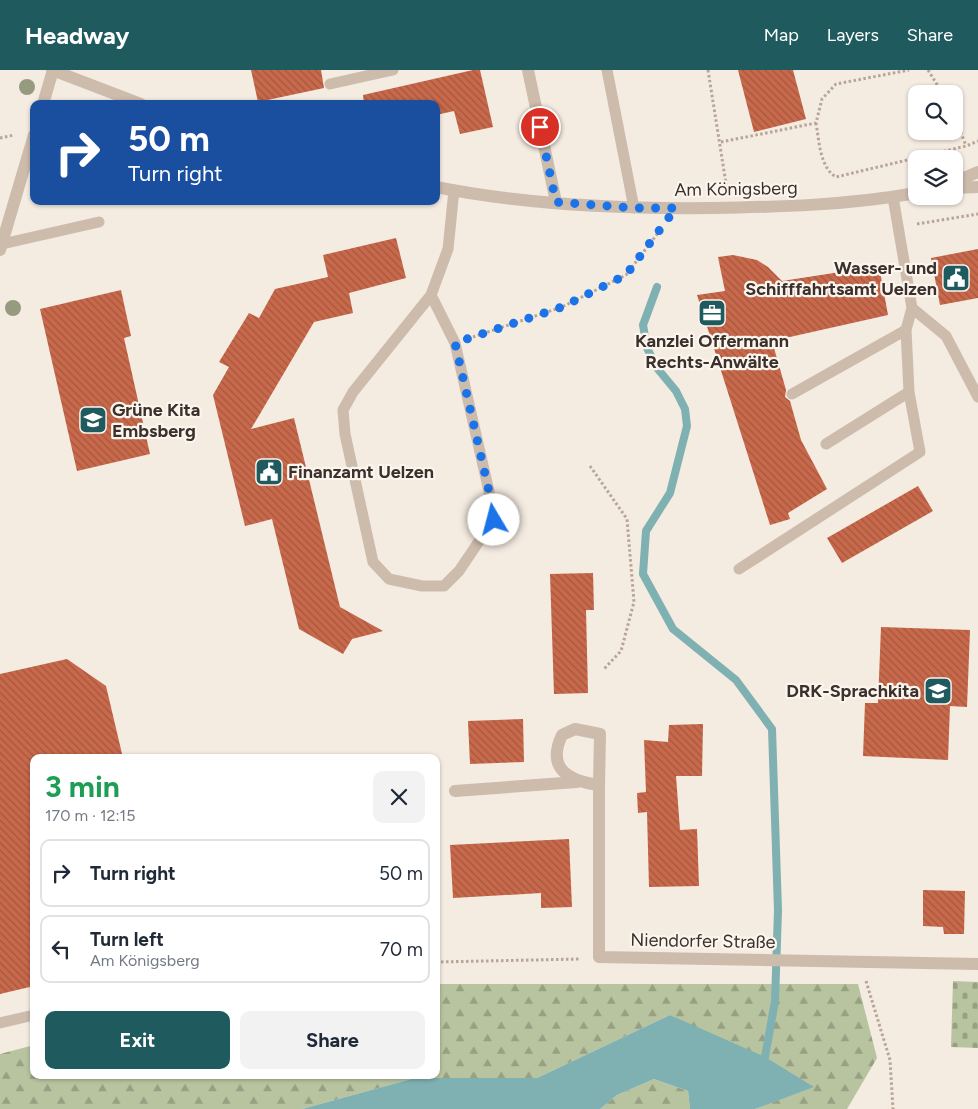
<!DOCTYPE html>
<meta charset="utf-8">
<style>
body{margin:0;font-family:Figtree,sans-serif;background:#f2f2f3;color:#1f2937;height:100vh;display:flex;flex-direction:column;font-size:19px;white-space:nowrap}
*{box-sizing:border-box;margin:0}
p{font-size:16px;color:#747a83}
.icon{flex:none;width:28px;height:28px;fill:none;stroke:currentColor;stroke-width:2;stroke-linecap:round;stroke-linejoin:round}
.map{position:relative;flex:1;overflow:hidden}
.panel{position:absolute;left:30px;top:684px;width:410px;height:325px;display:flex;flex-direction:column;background:#fff;border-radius:10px;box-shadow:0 1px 4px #0004}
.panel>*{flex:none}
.top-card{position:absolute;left:30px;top:30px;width:410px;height:105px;border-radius:10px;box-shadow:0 1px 4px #0004;background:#1a4fa0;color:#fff;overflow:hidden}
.fabs{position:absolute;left:908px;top:15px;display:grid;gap:10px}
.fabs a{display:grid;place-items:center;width:55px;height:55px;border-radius:10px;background:#fff;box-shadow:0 1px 4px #0004;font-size:25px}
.pin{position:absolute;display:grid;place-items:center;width:42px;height:42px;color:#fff;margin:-21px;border:2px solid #fff;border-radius:50%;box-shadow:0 1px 5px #0007}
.me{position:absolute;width:55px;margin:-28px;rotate:352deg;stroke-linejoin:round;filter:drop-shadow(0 0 4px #0008)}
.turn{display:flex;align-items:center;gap:18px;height:105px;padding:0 15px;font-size:22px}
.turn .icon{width:65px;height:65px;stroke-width:2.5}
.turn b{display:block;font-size:35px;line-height:42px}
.round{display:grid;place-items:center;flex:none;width:52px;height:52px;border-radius:10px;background:#f2f2f3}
.head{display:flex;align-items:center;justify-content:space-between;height:85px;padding:0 15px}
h1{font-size:30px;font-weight:700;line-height:38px;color:#1e9e55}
.button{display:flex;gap:10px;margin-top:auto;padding:10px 15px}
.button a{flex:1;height:58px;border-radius:10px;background:#1f5a5e;color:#fff;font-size:20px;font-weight:700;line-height:58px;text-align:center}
.button a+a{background:#f2f2f3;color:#1f2937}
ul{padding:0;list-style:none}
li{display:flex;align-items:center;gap:15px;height:68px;margin:0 10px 8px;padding:0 5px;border:2px solid #e0e1e3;border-radius:10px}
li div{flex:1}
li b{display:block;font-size:19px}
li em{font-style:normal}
header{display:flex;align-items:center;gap:30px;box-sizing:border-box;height:70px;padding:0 25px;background:#1f5a5e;color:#fff}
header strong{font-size:24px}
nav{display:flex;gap:28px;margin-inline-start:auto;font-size:18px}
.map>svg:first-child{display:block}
</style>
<header>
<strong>Headway</strong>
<nav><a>Map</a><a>Layers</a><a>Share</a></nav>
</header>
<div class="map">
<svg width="978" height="1039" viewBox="0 0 978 1039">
<defs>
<pattern id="forest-firs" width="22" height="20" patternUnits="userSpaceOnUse" patternTransform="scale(1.25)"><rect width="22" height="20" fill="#b8c4a0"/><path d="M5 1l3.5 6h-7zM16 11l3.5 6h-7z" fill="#97a083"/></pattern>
<pattern id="cemetery-stones" width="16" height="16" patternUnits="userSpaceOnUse" patternTransform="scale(1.25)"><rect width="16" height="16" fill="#b8c4a0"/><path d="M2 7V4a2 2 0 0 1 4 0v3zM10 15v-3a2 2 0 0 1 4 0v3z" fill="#97a083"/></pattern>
<pattern id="building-back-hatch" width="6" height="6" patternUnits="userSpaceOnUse" patternTransform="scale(1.25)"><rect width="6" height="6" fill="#c8694b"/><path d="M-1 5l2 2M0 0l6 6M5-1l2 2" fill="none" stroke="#a4573f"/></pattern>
</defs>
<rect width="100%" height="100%" fill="#f4ebe1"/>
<path fill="url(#forest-firs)" d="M436,914h422l19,74 -30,51h-92l58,-22 -143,-72 -133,63h-122l-113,31h-302v-55l34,-9v30h402z
M654,1009l34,12 2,18h-90l17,-14z"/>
<path fill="url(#cemetery-stones)" d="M953,911l25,1v66l-27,-1z"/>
<path fill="#7fb0b2" d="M670,945l95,42 49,30 -59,22h-65l-2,-18 -34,-12 -37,16 -17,14h-298l113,-31h122z"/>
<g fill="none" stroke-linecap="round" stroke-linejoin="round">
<path stroke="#7fb0b2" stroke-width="8" d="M657,217l-14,38 4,23 10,20 19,23 9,18 2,17 -17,67 -24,38 -3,43 30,55 63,51 36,49 6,181 -3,91 -10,56 -6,8"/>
</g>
<path fill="url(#building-back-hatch)" d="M251,0h70l3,18 -66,14z
M473,0h7l13,57 -33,7 -6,-23 -18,4v-11h-72l-1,-9z
M738,0h55l13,49 -52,13z
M396,168l10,40 -57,15 4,20 -39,9 -63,107 43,-11 46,189 43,24 -31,8 -9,15 -44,-25 -27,-110 -27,7 -32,-131 16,-28 -10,-5 30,-49 10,5 16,-29 53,-12 -5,-22z
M978,179v49l-38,7 -9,-47z
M733,185l24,5 11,7 14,14 97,-15 9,49 -116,26 14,49 -1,7 5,4 11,39 26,49 -39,24 2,6 -20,6 -73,-230 28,-4 -7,-34z
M121,220l10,46 -7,2 26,116 -73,17 -37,-162z
M918,416l15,25 -91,52 -15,-25z
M593,503l1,37h-8l2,83 -34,1 -4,-120z
M881,557l89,3 -3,77 -17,-1 -2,54 -85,-4 2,-53h13z
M67,589l39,27 17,72h-89v228l-34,8v-320z
M523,649l1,43 -54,2 -2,-43z
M703,654l-1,52h-26l4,54 17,-1 2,57 -50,1 -2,-75 -9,1 -1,-20 9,-1 -2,-52 24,2 1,-17z
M569,769l3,68 -31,1v-15l-88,5 -3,-53z
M923,820l42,1 -1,43h-20l-1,-7 -20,-1z"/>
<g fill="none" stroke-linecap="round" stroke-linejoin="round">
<path stroke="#b9a596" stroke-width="3" stroke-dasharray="2.5 2.5" stroke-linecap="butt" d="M708,0l19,120
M928,0l15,24
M954,43l12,33
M816,53c3,17 4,45 20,54l130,-31 12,-5
M0,68l14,-3
M721,72l95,-19 6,-24 14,-15 73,-14
M917,154l61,-10
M473,267l89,-30 64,-32 35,-46
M590,396l37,53 7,83 -13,49 -17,18
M436,892l145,-3
M866,911l24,79 3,49"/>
<path stroke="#cdbbac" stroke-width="11" d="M607,0l27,138
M330,14l63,-14
M893,127l19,111 34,28 32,61
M2,174l97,-22
M431,225l24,48 36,157 3,19 -35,52 -15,15h-22l-33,-7 -16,-17 -28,-128 -2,-24 10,-18 78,-97 17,-46 6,-59
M792,324l114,-64 6,-22
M826,374l83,-52
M739,499l181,-117 -11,-60 -3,-62
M0,953l34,-8"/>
<path stroke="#cdbbac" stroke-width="12" d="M52,0l89,34
M528,0l28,132
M43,34l10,-34
M954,112l24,-10
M436,117c90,18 185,22 276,21 68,-1 137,-3 204,-15
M954,118l24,-1
M0,180l34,-115
M599,715l1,-51 -25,-5 -13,6c-16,34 7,46 37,50v172l379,7
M455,721l122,-9"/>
</g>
<g fill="#969b7f">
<circle cx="27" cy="17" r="8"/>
<circle cx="13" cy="238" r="8"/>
</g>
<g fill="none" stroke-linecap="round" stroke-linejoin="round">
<path stroke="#1a73e8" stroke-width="9" stroke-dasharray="0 16.2" d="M494,450l-3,-20 -36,-157 107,-36 64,-32 50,-67h-42l-78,-6 -16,-75"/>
</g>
<defs>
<symbol id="civic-square" viewBox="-11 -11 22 22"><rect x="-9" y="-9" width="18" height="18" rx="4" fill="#1f5a5e" stroke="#fbf5ee"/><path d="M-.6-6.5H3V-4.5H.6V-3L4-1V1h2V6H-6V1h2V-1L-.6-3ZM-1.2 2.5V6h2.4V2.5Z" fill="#fff"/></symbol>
<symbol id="office-square" viewBox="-11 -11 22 22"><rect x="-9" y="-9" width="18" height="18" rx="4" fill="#1f5a5e" stroke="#fbf5ee"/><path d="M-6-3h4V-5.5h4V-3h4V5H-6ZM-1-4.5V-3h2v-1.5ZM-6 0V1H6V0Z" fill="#fff"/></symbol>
<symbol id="school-square" viewBox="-11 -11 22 22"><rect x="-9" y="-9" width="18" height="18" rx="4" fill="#1f5a5e" stroke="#fbf5ee"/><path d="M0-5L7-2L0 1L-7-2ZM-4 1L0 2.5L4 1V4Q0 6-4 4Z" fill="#fff"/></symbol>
</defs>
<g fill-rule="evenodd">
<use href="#civic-square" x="940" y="192" width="32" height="32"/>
<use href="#office-square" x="696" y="227" width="32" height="32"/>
<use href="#school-square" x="77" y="334" width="32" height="32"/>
<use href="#civic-square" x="253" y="386" width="32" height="32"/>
<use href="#school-square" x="922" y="605" width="32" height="32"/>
</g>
<g text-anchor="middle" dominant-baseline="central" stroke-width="4.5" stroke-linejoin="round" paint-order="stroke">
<g font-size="18" fill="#3b302b" stroke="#fbf5ee">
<text transform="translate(736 119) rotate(-1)">Am Königsberg</text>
<text transform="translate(703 871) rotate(1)">Niendorfer Straße</text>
</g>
<g font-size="18" font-weight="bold" fill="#3b302b" stroke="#fbf5ee" text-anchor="end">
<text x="937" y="198">Wasser- und<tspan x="937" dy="21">Schifffahrtsamt Uelzen</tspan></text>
<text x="712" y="271" text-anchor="middle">Kanzlei Offermann<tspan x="712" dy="21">Rechts-Anwälte</tspan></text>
<text x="112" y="340" text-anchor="start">Grüne Kita<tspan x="112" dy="21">Embsberg</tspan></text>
<text x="288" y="402" text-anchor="start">Finanzamt Uelzen</text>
<text x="919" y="621">DRK-Sprachkita</text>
</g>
</g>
</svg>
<div class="fabs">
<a><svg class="icon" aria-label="search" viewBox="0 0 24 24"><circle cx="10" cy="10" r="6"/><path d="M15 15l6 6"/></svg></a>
<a><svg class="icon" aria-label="layers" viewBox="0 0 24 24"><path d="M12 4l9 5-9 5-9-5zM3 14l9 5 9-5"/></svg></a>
</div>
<div class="pin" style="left:540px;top:57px;background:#d93025"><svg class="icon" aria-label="arrive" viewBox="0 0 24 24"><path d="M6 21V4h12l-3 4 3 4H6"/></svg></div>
<svg class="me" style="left:494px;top:450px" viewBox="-20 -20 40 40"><circle r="19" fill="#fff"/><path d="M0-13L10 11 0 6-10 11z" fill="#1a73e8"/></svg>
<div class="top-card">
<div class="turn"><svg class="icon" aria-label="right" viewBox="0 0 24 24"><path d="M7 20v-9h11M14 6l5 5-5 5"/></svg><div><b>50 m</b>Turn right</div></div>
</div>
<section class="panel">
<div class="head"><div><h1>3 min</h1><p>170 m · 12:15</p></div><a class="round"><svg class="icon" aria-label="close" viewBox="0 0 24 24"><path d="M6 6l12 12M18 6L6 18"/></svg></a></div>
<ul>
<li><svg class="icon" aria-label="right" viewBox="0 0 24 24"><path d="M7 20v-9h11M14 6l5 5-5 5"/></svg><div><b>Turn right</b></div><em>50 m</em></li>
<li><svg class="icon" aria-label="left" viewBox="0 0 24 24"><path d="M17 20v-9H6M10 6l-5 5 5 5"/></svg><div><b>Turn left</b><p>Am Königsberg</p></div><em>70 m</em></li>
</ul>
<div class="button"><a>Exit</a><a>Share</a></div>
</section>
</div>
